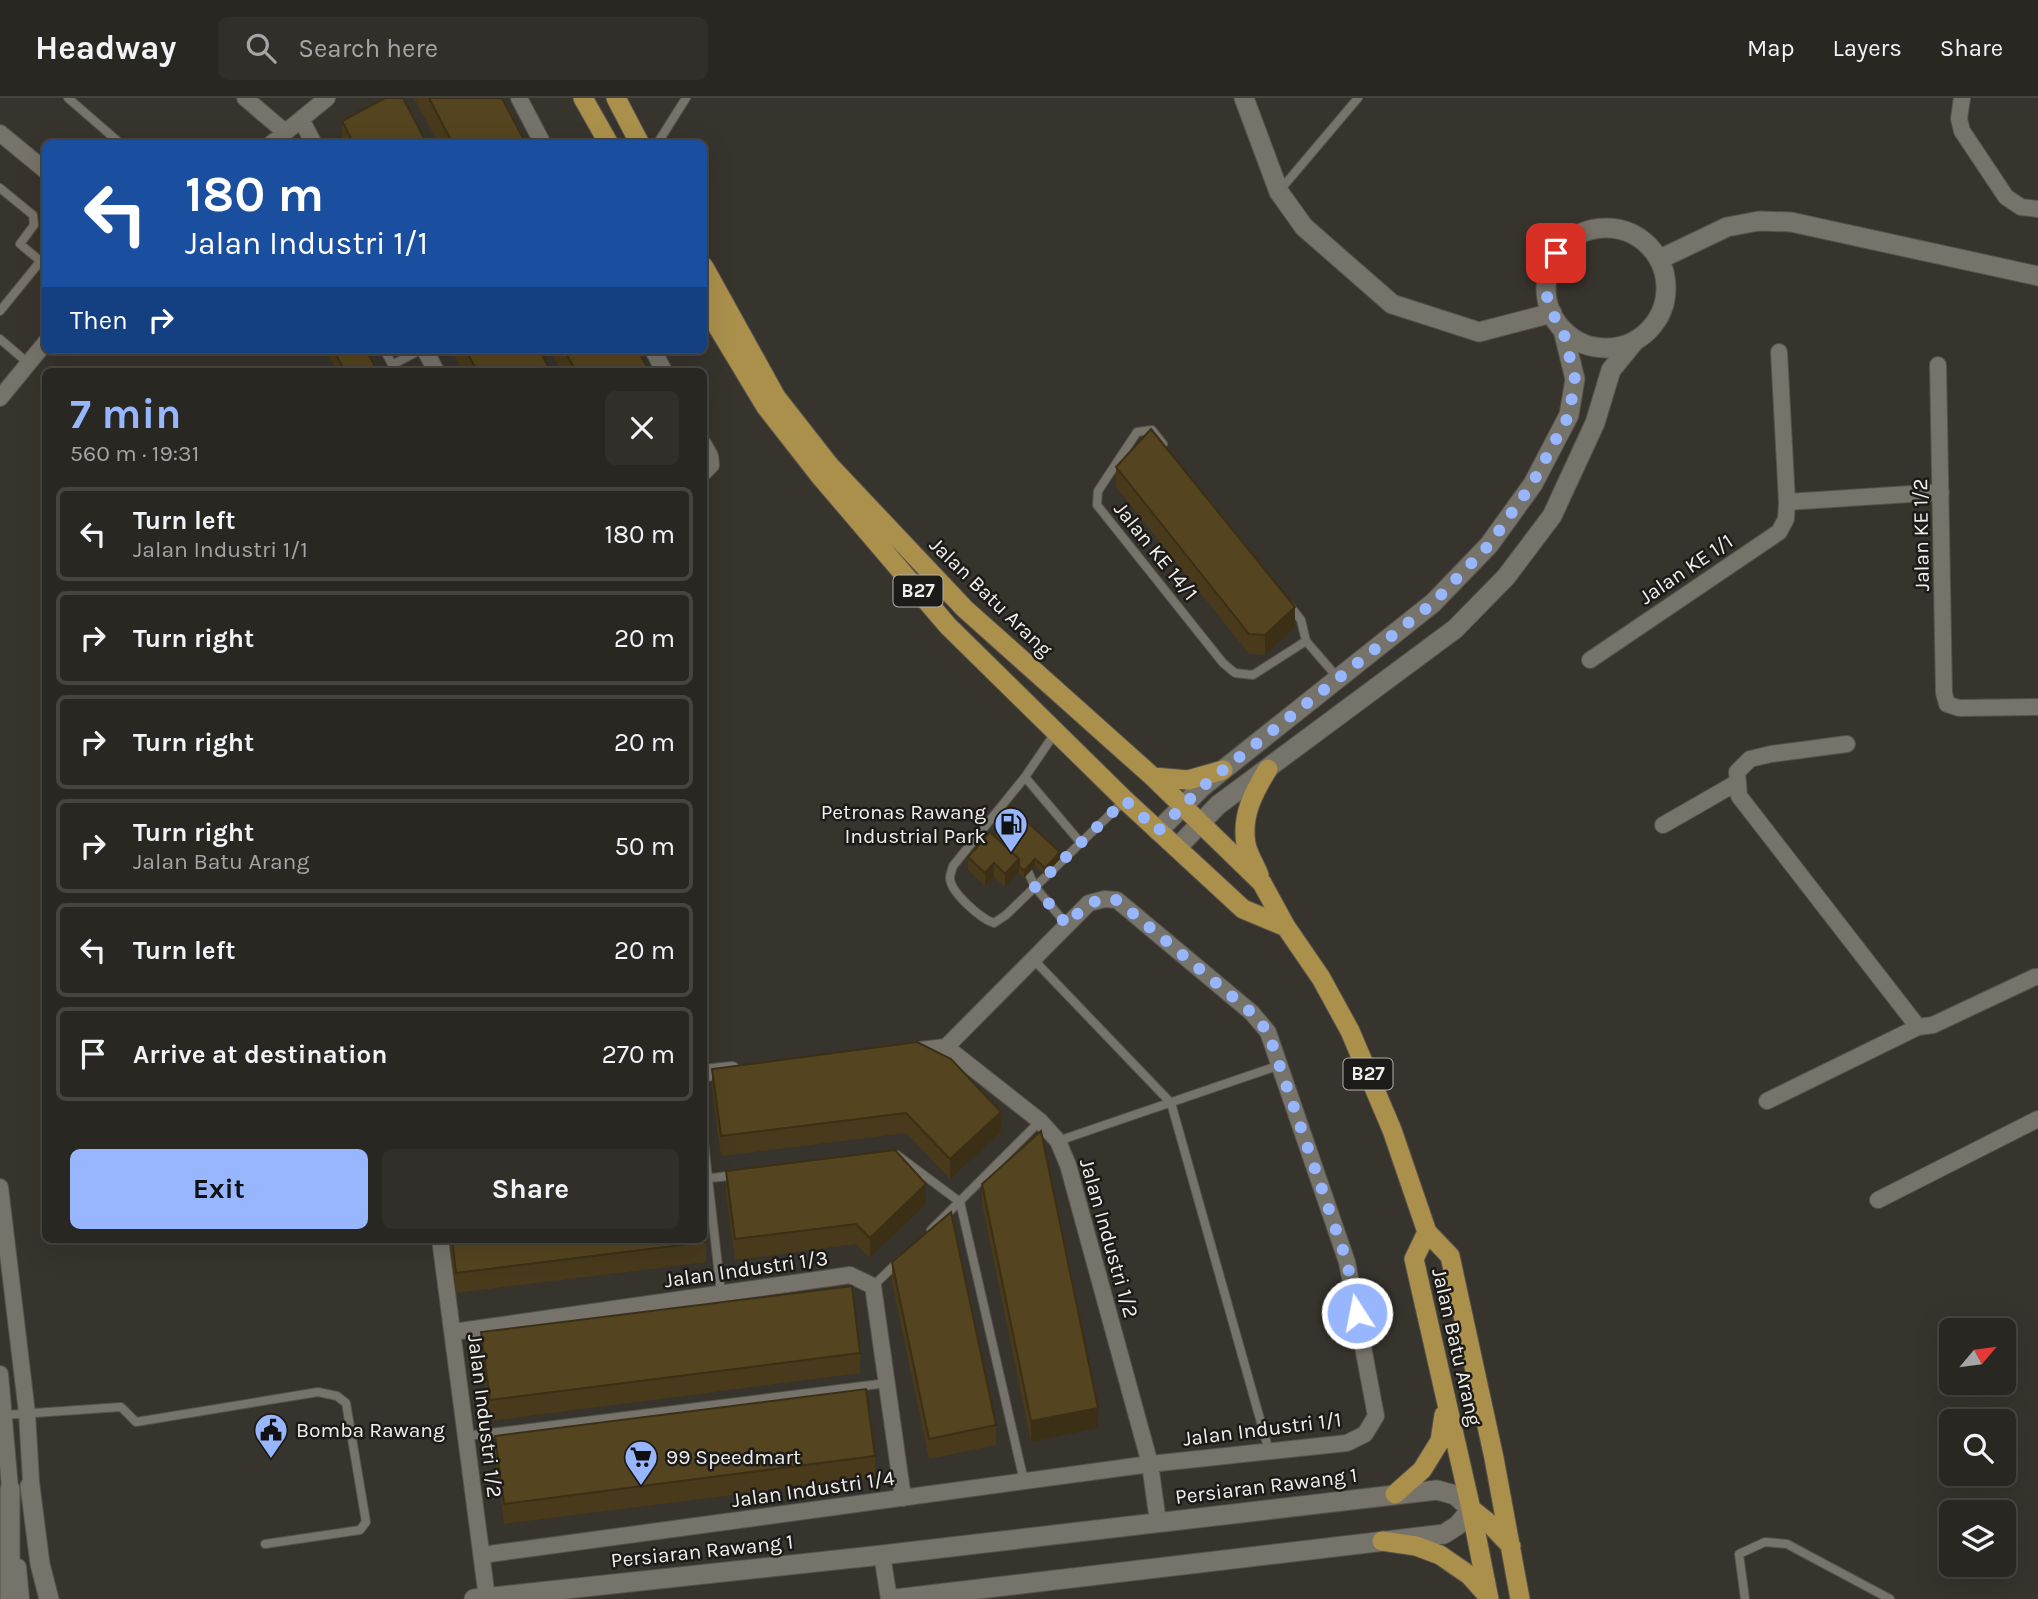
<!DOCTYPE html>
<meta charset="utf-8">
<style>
body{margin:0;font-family:Karla,sans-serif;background:#312f2a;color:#f1f3f6;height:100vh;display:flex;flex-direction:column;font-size:26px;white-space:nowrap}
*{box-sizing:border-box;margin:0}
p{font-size:23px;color:#a5a5a5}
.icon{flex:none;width:38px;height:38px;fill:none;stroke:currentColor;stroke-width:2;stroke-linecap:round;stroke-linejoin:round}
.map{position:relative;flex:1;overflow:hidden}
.details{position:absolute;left:42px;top:270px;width:665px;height:875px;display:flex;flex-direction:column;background:#292722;border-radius:10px;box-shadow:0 7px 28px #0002,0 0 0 2px #454440}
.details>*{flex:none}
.banner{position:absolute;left:42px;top:42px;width:665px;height:214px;border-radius:10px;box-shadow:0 7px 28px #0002,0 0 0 2px #454440;background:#1a4fa0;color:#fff;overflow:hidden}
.needle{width:46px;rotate:61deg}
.controls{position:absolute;left:1939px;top:1220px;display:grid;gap:14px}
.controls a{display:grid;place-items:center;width:77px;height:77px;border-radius:10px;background:#292722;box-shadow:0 7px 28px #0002,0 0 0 2px #454440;font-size:35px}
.pin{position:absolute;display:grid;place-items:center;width:60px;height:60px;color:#fff;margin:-30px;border-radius:14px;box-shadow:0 4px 10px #0006}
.me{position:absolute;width:77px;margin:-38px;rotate:349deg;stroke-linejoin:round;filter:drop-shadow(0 0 5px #0008)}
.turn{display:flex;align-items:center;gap:24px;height:147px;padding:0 28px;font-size:32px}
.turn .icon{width:91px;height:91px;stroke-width:2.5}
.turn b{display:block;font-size:49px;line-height:60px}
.then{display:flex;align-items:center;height:66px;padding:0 28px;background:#0003;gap:14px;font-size:26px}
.round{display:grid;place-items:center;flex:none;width:74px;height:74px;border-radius:10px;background:#312f2a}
.head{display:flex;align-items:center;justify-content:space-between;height:119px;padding:0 28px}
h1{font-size:42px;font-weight:700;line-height:52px;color:#97b6fd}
.action{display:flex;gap:14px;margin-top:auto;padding:14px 28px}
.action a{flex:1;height:80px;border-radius:10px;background:#97b6fd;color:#111;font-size:28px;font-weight:700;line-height:80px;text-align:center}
.action a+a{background:#312f2a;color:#f1f3f6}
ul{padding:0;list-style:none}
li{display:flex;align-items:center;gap:21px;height:94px;margin:0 14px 10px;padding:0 14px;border:4px solid #454440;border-radius:10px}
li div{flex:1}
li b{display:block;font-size:26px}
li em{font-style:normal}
header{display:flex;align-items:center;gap:42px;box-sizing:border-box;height:98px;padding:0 35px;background:#292722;border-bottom:2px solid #454440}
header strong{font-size:33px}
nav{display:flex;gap:38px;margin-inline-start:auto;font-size:24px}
.search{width:490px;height:63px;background:#312f2a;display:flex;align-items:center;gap:18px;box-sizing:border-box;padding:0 24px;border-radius:10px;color:#a5a5a5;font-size:26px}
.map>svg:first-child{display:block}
</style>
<header>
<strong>Headway</strong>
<div class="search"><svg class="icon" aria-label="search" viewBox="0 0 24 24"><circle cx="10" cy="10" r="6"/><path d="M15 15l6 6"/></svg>Search here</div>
<nav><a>Map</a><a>Layers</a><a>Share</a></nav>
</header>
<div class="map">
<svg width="2038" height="1501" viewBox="0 0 2038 1501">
<rect width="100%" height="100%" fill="#37342d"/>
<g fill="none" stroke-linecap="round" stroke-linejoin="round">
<defs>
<path id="service" d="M68,0l53,46
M657,46l29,-46
M0,90l33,27 1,10 -14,19 18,15 1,4 -39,48
M1281,91l77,-91
M0,241l28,24
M384,252l12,21
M392,267l28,-15
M1163,346l-11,-14 -15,2 -39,59 -1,14 126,158 12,10 18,2 53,-34
M1290,508l11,14 5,21 32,37
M1055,635l-30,44 -72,89c-1,4 -3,8 -3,12 0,14 31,41 44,45l12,-8 118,-114
M1025,679l55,65
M1025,767l10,22 32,38
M1033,861l138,144 98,348
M1058,1043l222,-76
M704,1045l17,150
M897,1057l63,47 64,279
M704,1081l31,-4
M931,1132l109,-109
M873,1188l26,-25
M5,1317l116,-8 15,15 182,-30 19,4 9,7 20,119 -6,8 -95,14
M466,1338l421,-53
M1745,1501l-6,-45 26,-12 22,2 103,55"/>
<path id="minor" d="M245,0l40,34
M519,0l24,46
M1962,0l-3,21 3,12 44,66 15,10 17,2
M301,21l13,25
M0,35l46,38
M271,46l56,-46
M425,252l11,21
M653,252l11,21
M1938,267l6,328 3,11 12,4 79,-1
M0,300l46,-56
M704,347l6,11 1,9 -7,7
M1787,404l154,-10
M1590,562l189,-128 7,-13 1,-17 -8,-150
M1847,646l-76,10 -21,5 -13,13 2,24 179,231
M1663,727l75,-43
M911,953l35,-4 94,74 18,20 10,24 82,299 8,58
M704,975l28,-3
M1767,1003l151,-74 15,-2 102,-48h3
M0,1089l27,226 5,85
M1878,1102l160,-81
M440,1141l47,359
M453,1234l397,-57 23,11 30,212
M0,1276l11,125
M482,1457l668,-91 197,-21 18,-9 11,-18 -29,-154 -79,-230 -16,-19 -135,-113 -12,-1 -16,4 -143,144
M882,1457l7,44
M18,1469l3,32"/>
<path id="tertiary" d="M1244,0l35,94 25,35 88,77 87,28 73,-19
M1546 190a60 60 0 1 1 120 0a60 60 0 1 1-120 0Z
M1660,161l67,-32 32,-6 32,1 247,54
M1158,733l43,-43 22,-18 210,-167 56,-58 44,-61 36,-69 6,-36 -12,-49
M1177,750l41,-43 237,-176 51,-52 46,-61 43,-93 16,-53 23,-28
M30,1388l10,78 9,35
M10,1391v110
M474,1501l408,-44 555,-65 18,5 16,14 -13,16 -14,9 -549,65"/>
<path id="primary" d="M583,0l26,46
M616,0l24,46
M704,169l72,130 54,69 135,143 188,168 109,106 24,44 35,51 29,53 42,99 35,102 -13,27 57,250 18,90
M704,206l62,103 54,69 128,150 177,174 118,109 43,18
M1153,679l35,3 35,-10
M1259,777c-4,-10 -11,-21 -13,-31 -5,-29 8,-52 22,-75
M1427,1134l23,24 44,202 26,141
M1395,1396l27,-24 18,-29 4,-26
M1471,1411l19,15 21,22
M1382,1443l34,5 24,9 29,20 19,21"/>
</defs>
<use href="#service" stroke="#55524c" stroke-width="10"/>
<use href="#minor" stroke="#55524c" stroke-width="18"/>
<use href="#tertiary" stroke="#55524c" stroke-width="21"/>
<use href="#primary" stroke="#55524c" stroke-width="21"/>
<use href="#service" stroke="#76736b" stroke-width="8"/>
<use href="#minor" stroke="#76736b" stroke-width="16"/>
<use href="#tertiary" stroke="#76736b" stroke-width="19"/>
<use href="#primary" stroke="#ab904c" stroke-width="19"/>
</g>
<path fill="#483a1b" d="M414,0h88l24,46h-87z
M342,23l85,23h-85z
M330,252h36l10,21h-39l-7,-12z
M451,252h88l12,21h-88z
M550,252h88l11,21h-88z
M1116,369l179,160 -30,28 -16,-1 -133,-167z
M995,723l65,38 -15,16 -10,-9 -11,12 -5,-5 -14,14 -11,-10 -9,9 -17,-16v-13l30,-26 -3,-3z
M712,971l289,63 -51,47 -44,-46 -185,23 -9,-67z
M726,1073l200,33 -56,54 -14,-14 -121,16 -9,-68z
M982,1086l116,244 -67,14 -49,-238z
M449,1141h255l2,3v20l-250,31z
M892,1164l104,163v20l-67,14 -37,-177z
M481,1234l379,21v20l-370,48 -9,-68z
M495,1338l380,20v21l-371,47 -9,-68z"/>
<path fill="#3b3016" d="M1295,509v20l-30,28v-20z
M1060,754v7l-15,16v-7z
M1019,761v14l-14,14v-13z
M1035,761v7l-11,12v-7z
M994,765v14l-9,9v-13z
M1001,1014v20l-51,47v-20z
M926,1086v20l-56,54v-20z
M1098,1310v20l-67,14v-21z"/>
<path fill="#54441f" stroke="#3b3016" stroke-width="2" d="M385,0h18l24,46h-73l-12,-23z
M429,0h73l24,46h-73z
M333,252h33l10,18 -6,3h-25z
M466,252h73l12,21h-74z
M564,252h74l11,21h-73z
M1151,331l144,178 -30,28 -16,-1 -133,-167z
M1010,708l50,46 -15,16 -10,-9 -11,12 -5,-5v-7l-25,-24 7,-8 -6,-6z
M990,734l29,27 -14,15 -11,-11 -9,10 -17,-16z
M917,944l34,17 50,53 -51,47 -44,-46 -185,23 -9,-67z
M1041,1033l57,277 -67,13 -49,-237z
M895,1052l31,34 -56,54 -14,-14 -121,15 -9,-68z
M951,1114l45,213 -67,14 -37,-177z
M704,1122l2,22 -250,31 -4,-34h252z
M852,1188l8,67 -370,47 -9,-68z
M866,1291l9,67 -371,48 -9,-68z"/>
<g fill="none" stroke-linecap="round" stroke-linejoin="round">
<path stroke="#97b6fd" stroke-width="12" stroke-dasharray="0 21.6" d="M1357,1215l-10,-51 -79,-230 -16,-19 -135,-113c-28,-2 -32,6 -50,25l-32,-38 90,-87 33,31 43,-43 22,-18 210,-167 56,-58 43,-61 37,-69 6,-36 -12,-49 -11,-17 -6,-20 2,-21 8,-19"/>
</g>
<defs>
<symbol id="fuel-pin" viewBox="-11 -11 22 30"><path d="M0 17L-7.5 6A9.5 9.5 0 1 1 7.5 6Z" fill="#97b6fd" stroke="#1d1b19"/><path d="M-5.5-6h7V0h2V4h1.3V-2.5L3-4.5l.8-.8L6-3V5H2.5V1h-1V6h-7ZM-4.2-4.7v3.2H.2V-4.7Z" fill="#111"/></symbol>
<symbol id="civic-pin" viewBox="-11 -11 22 30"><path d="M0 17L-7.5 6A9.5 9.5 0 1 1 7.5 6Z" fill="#97b6fd" stroke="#1d1b19"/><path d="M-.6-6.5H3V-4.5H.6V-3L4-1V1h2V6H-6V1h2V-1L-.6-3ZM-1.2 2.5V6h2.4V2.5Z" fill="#111"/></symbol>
<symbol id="supermarket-pin" viewBox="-11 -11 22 30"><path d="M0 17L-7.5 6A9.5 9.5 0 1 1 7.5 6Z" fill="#97b6fd" stroke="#1d1b19"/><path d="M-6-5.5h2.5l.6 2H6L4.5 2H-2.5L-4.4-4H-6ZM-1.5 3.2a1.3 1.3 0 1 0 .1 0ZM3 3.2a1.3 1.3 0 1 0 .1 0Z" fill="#111"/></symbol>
</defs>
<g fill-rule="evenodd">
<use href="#fuel-pin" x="992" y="707" width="38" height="52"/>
<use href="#civic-pin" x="252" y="1313" width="38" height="52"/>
<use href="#supermarket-pin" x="622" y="1340" width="38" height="52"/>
</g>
<g text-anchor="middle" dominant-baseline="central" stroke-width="5" stroke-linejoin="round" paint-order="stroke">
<g fill="#1d1b19" stroke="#b1afab" stroke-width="2">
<rect x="893.5" y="477.5" width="49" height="31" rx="5"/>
<rect x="1343.5" y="960.5" width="49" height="31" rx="5"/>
</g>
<g font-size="19" font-weight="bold" fill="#f1efea">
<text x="918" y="493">B27</text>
<text x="1368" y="976">B27</text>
</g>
<g font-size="21" fill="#f1efea" stroke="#1d1b19">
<text transform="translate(1921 437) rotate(-91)">Jalan KE 1/2</text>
<text transform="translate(1156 453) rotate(51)">Jalan KE 14/1</text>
<text transform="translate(1686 471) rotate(-34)">Jalan KE 1/1</text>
<text transform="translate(991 499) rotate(44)">Jalan Batu Arang</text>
<text transform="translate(1109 1140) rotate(74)">Jalan Industri 1/2</text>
<text transform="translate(746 1171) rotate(-8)">Jalan Industri 1/3</text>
<text transform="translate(1457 1249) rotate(77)">Jalan Batu Arang</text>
<text transform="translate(485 1318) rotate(83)">Jalan Industri 1/2</text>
<text transform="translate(1262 1331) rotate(-7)">Jalan Industri 1/1</text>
<text transform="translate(1266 1388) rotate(-7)">Persiaran Rawang 1</text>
<text transform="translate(813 1391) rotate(-8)">Jalan Industri 1/4</text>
<text transform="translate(702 1453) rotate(-6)">Persiaran Rawang 1</text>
</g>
<g font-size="21" fill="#f1efea" stroke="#1d1b19" text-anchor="start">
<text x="986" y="714" text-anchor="end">Petronas Rawang<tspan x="986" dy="24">Industrial Park</tspan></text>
<text x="296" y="1332">Bomba Rawang</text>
<text x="666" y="1359">99 Speedmart</text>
</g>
</g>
</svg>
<div class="controls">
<a><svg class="needle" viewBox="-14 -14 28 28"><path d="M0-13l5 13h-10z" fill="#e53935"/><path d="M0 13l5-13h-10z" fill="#a5a5a5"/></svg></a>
<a><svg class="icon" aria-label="search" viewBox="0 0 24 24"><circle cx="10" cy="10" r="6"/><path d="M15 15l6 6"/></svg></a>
<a><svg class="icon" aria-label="layers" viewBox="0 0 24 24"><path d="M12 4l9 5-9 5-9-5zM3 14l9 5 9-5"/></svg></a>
</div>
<div class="pin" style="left:1556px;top:155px;background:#d93025"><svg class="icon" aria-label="arrive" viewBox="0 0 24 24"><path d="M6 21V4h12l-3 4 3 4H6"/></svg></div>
<svg class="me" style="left:1357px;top:1215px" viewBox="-20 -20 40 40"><circle r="17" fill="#97b6fd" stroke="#fff" stroke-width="3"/><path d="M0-11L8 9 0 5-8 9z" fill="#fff"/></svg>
<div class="banner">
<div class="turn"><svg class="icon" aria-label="left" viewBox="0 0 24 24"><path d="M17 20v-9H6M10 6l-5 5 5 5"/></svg><div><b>180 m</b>Jalan Industri 1/1</div></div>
<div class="then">Then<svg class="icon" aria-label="right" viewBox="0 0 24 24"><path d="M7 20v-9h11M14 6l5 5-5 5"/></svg></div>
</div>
<section class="details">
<div class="head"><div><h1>7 min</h1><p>560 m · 19:31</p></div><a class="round"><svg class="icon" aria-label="close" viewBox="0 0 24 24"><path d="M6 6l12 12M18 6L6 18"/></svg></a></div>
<ul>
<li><svg class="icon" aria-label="left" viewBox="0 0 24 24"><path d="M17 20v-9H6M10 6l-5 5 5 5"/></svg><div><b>Turn left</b><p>Jalan Industri 1/1</p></div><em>180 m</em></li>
<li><svg class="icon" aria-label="right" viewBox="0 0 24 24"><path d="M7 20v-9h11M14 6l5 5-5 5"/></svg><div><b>Turn right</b></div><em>20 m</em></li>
<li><svg class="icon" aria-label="right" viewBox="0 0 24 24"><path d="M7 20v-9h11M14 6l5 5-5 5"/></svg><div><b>Turn right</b></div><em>20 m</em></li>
<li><svg class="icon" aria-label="right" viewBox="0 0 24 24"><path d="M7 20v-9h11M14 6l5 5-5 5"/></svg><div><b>Turn right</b><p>Jalan Batu Arang</p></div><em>50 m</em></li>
<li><svg class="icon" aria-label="left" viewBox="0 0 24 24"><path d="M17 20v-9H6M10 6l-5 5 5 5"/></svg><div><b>Turn left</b></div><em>20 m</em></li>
<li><svg class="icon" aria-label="arrive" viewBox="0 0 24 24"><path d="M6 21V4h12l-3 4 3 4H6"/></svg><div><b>Arrive at destination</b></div><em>270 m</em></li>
</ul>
<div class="action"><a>Exit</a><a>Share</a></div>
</section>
</div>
